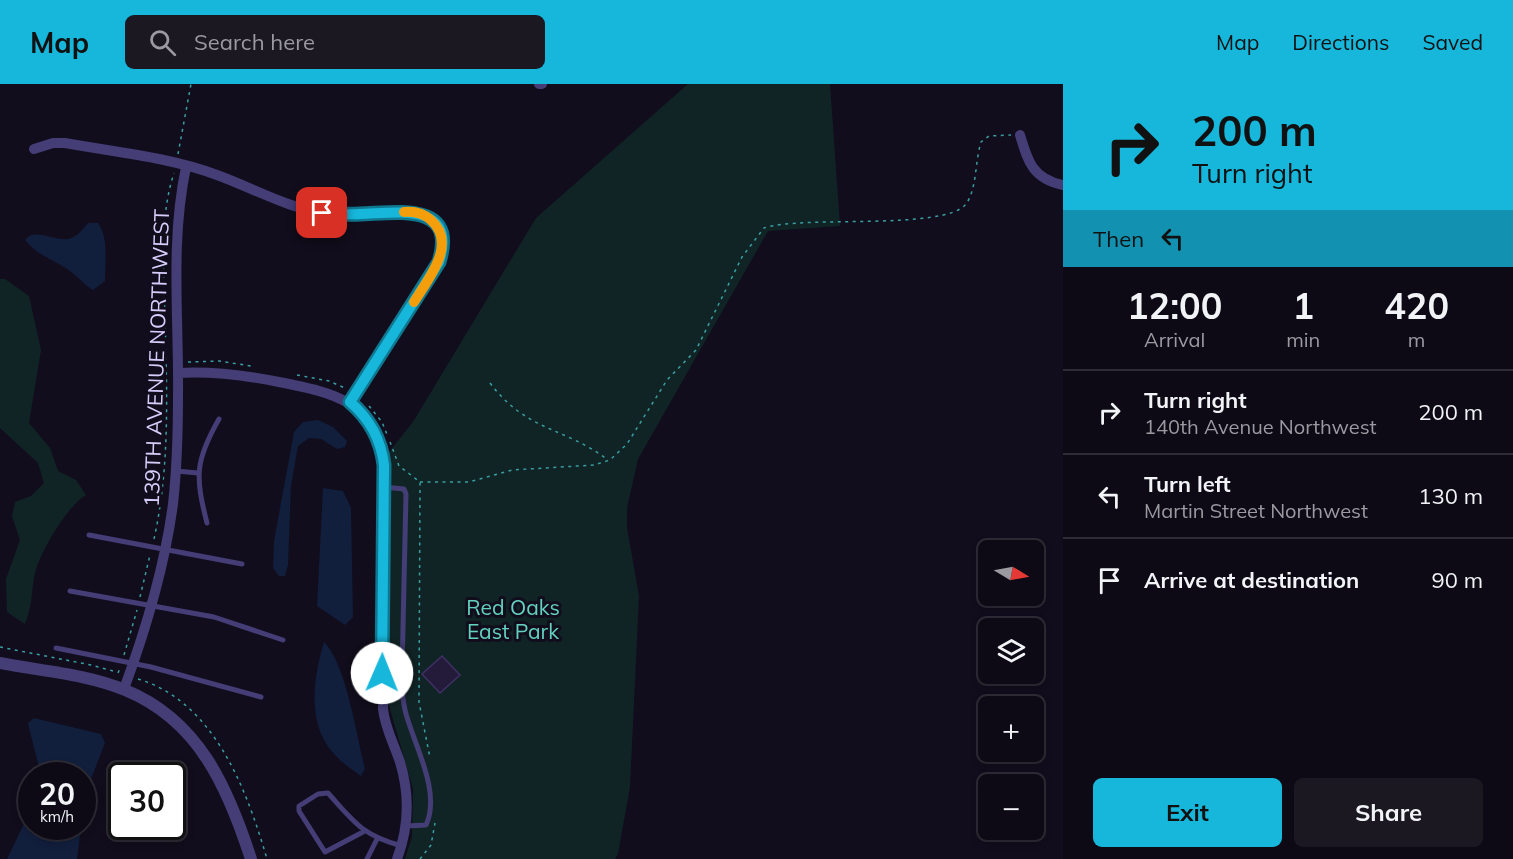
<!DOCTYPE html>
<meta charset="utf-8">
<style>
body{margin:0;font-family:Mulish,sans-serif;background:#1b1822;color:#f1f3f6;height:100vh;display:flex;flex-direction:column;font-size:22px;white-space:nowrap}
*{box-sizing:border-box;margin:0}
p{font-size:20px;color:#9a9aa0}
.icon{flex:none;width:33px;height:33px;fill:none;stroke:currentColor;stroke-width:2;stroke-linecap:round;stroke-linejoin:round}
.map{position:relative;flex:1;overflow:hidden}
.side{display:flex;flex-direction:column;background:#0d0a15;width:450px}
.side>*{flex:none}
.guide{background:#17b7dc;color:#111;overflow:hidden}
.needle{width:39px;rotate:100deg}
.controls{position:absolute;left:978px;top:456px;display:grid;gap:12px}
.controls a{display:grid;place-items:center;width:66px;height:66px;border-radius:9px;background:#0d0a15;box-shadow:0 3px 9px #0003,0 0 0 2px #2d2b34;font-size:30px}
.speed{position:absolute;left:18px;top:678px;display:flex;gap:12px;font-size:30px;font-weight:700;text-align:center}
.speed>*{display:grid;place-content:center;width:78px;height:78px;border-radius:50%;background:#0d0a15;box-shadow:0 3px 9px #0003,0 0 0 2px #2d2b34;line-height:1}
.speed small{font-size:15px;font-weight:400}
.speed .limit{border:3px solid #111;border-radius:9px;background:#fff;color:#111}
.pin{position:absolute;display:grid;place-items:center;width:51px;height:51px;color:#fff;margin:-26px;border-radius:12px;box-shadow:0 3px 9px #0006}
.me{position:absolute;width:66px;margin:-33px;rotate:1deg;stroke-linejoin:round;filter:drop-shadow(0 0 4px #0008)}
.turn{display:flex;align-items:center;gap:21px;height:126px;padding:0 30px;font-size:27px}
.turn .icon{width:78px;height:78px;stroke-width:2.5}
.turn b{display:block;font-size:42px;line-height:51px}
.then{display:flex;align-items:center;height:57px;padding:0 30px;background:#0003;gap:12px;font-size:22px}
.eta{display:flex;justify-content:space-evenly;align-items:center;height:102px;text-align:center}
.eta b{font-size:36px;font-weight:700;line-height:42px}
.action{display:flex;gap:12px;margin-top:auto;padding:12px 30px}
.action a{flex:1;height:69px;border-radius:9px;background:#17b7dc;color:#111;font-size:24px;font-weight:700;line-height:69px;text-align:center}
.action a+a{background:#1b1822;color:#f1f3f6}
ul{padding:0;list-style:none}
li{display:flex;align-items:center;gap:18px;height:84px;padding:0 30px;border-top:2px solid #2d2b34}
li div{flex:1}
li b{display:block;font-size:22px}
li em{font-style:normal}
header{display:flex;align-items:center;gap:36px;box-sizing:border-box;height:84px;padding:0 30px;background:#17b7dc;color:#111}
header strong{font-size:28px}
nav{display:flex;gap:33px;margin-inline-start:auto;font-size:21px}
.search{width:420px;height:54px;background:#1b1822;display:flex;align-items:center;gap:15px;box-sizing:border-box;padding:0 21px;border-radius:9px;color:#9a9aa0;font-size:22px}
main{display:flex;flex:1;min-height:0}
.map>svg:first-child{display:block}
</style>
<header>
<strong>Map</strong>
<div class="search"><svg class="icon" aria-label="search" viewBox="0 0 24 24"><circle cx="10" cy="10" r="6"/><path d="M15 15l6 6"/></svg>Search here</div>
<nav><a>Map</a><a>Directions</a><a>Saved</a></nav>
</header>
<main>
<div class="map">
<svg width="1063" height="775" viewBox="0 0 1063 775">
<rect width="100%" height="100%" fill="#110d1c"/>
<path fill="#112425" d="M688,0h142l10,142 -72,5 -130,228 -11,49v20l12,68 -9,191 -12,67 -3,5h-210l7,-22 1,-48 -25,-87 3,-229 -2,-21 24,-30 123,-204z
M0,195h5l24,17 12,54 -12,73 21,25 8,23 18,9 10,15c-19,11 -49,61 -52,83 -3,18 -2,28 -9,46l-18,-12 -1,-33 14,-39 -8,-24 3,-14 16,-6 13,-13 -6,-20 -38,-35z"/>
<path fill="#111e3c" d="M88,139h10c11,15 7,40 7,58l-12,9c-8,-5 -11,-9 -18,-15 -16,-14 -37,-18 -50,-35 9,-13 30,1 43,-1 9,-2 15,-10 20,-16z
M318,336l15,7 14,14 -2,6 -8,2 -16,-10 -12,-1 -11,8 -7,40 -3,79 -3,11h-6l-6,-8 1,-27 20,-109 9,-10z
M323,404l20,3 8,17 2,109 -8,8 -28,-19z
M324,558c22,21 33,96 41,127l-4,7c-8,-6 -18,-12 -25,-20 -30,-30 -23,-77 -12,-114z
M34,634l67,16 4,9 -14,36 -8,41 -1,-44 -41,-1 -12,-47 -1,-5z
M31,725l1,17 49,1 -4,32h-70z"/>
<path fill="#241b3b" stroke="#3f3064" stroke-width="1.5" d="M442,572l18,19 -20,18 -18,-19z"/>
<g fill="none" stroke-linecap="round" stroke-linejoin="round">
<path stroke="#399fa2" stroke-width="1.5" stroke-dasharray="3 4.5" stroke-linecap="butt" d="M178,70l13,-70
M188,278l31,-1 32,5
M297,291l32,6 18,8
M490,299c37,49 75,44 118,77
M369,322l13,16 6,15
M390,358l9,24 21,16 -1,220 11,56
M420,398h49l43,-12 82,-5 16,-5 17,-16 40,-64 29,-30 46,-93 22,-29c37,-13 181,3 202,-24 11,-15 9,-43 15,-62l8,-6 22,-1
M154,455c16,-72 13,-147 11,-220 -1,-47 -6,-101 9,-146
M140,513l10,-42
M0,563l91,18 26,7
M124,571l13,-45
M118,589l2,-5
M138,595c77,23 109,112 129,180
M420,775l11,-14 4,-22"/>
<path stroke="#443d76" stroke-width="5" d="M176,387l22,2
M384,403l20,2 2,5c-1,44 -2,89 -3,133 0,27 -4,56 2,83 7,31 37,81 21,115l-20,1
M207,439c-12,-47 -12,-62 12,-104
M89,451l153,29
M70,507l144,26 69,23
M56,564l95,19 110,30
M383,589l19,1
M363,748l-38,20 -26,-41v-5l19,-12 10,-1c27,30 34,42 74,53
M367,775l10,-20"/>
<path stroke="#443d76" stroke-width="10" d="M539,0h3
M1020,51c8,27 13,44 43,50
M34,65l19,-6h12c49,9 104,14 152,32 39,14 72,35 116,39 21,2 75,-8 90,1 19,9 21,29 16,47l-89,140
M178,289c35,-2 66,2 101,9 56,11 96,19 105,83l-1,244c2,19 11,35 17,53 10,33 9,65 -3,97
M124,605c21,-57 41,-125 49,-185 4,-36 5,-73 5,-110 1,-76 -8,-151 8,-227"/>
<path stroke="#443d76" stroke-width="12" d="M0,579c41,8 87,11 125,27 74,30 103,98 126,169"/>
</g>
<g fill="none" stroke-linecap="round" stroke-linejoin="round">
<defs>
<path id="route" d="M322,129c13,1 26,2 38,1 36,-1 98,-13 79,48l-89,140c20,17 31,37 34,63l-2,208"/>
</defs>
<use href="#route" stroke="#0f778f" stroke-width="15"/>
<use href="#route" stroke="#17b7dc" stroke-width="10"/>
<path stroke="#f59e0b" stroke-width="10" d="M404,128c11,-1 19,1 27,8 27,24 -3,59 -17,82"/>
</g>
<g text-anchor="middle" dominant-baseline="central" stroke-width="6" stroke-linejoin="round" paint-order="stroke">
<g font-size="21" fill="#d6cdfa" stroke="#110d1c">
<text transform="translate(156 274) rotate(-88)">139TH AVENUE NORTHWEST</text>
</g>
<g font-size="21" fill="#62d1bf" stroke="#110d1c">
<text x="513" y="523">Red Oaks<tspan x="513" dy="24">East Park</tspan></text>
</g>
</g>
</svg>
<div class="controls">
<a><svg class="needle" viewBox="-14 -14 28 28"><path d="M0-13l5 13h-10z" fill="#e53935"/><path d="M0 13l5-13h-10z" fill="#9a9aa0"/></svg></a>
<a><svg class="icon" aria-label="layers" viewBox="0 0 24 24"><path d="M12 4l9 5-9 5-9-5zM3 14l9 5 9-5"/></svg></a>
<a>+</a>
<a>−</a>
</div>
<div class="speed"><div>20<small>km/h</small></div><div class="limit">30</div></div>
<div class="pin" style="left:322px;top:129px;background:#d93025"><svg class="icon" aria-label="arrive" viewBox="0 0 24 24"><path d="M6 21V4h12l-3 4 3 4H6"/></svg></div>
<svg class="me" style="left:382px;top:589px" viewBox="-20 -20 40 40"><circle r="19" fill="#fff"/><path d="M0-13L10 11 0 6-10 11z" fill="#17b7dc"/></svg>
</div>
<section class="side">
<div class="guide">
<div class="turn"><svg class="icon" aria-label="right" viewBox="0 0 24 24"><path d="M7 20v-9h11M14 6l5 5-5 5"/></svg><div><b>200 m</b>Turn right</div></div>
<div class="then">Then<svg class="icon" aria-label="left" viewBox="0 0 24 24"><path d="M17 20v-9H6M10 6l-5 5 5 5"/></svg></div>
</div>
<div class="eta">
<div><b>12:00</b><p>Arrival</p></div>
<div><b>1</b><p>min</p></div>
<div><b>420</b><p>m</p></div>
</div>
<ul>
<li><svg class="icon" aria-label="right" viewBox="0 0 24 24"><path d="M7 20v-9h11M14 6l5 5-5 5"/></svg><div><b>Turn right</b><p>140th Avenue Northwest</p></div><em>200 m</em></li>
<li><svg class="icon" aria-label="left" viewBox="0 0 24 24"><path d="M17 20v-9H6M10 6l-5 5 5 5"/></svg><div><b>Turn left</b><p>Martin Street Northwest</p></div><em>130 m</em></li>
<li><svg class="icon" aria-label="arrive" viewBox="0 0 24 24"><path d="M6 21V4h12l-3 4 3 4H6"/></svg><div><b>Arrive at destination</b></div><em>90 m</em></li>
</ul>
<div class="action"><a>Exit</a><a>Share</a></div>
</section>
</main>
